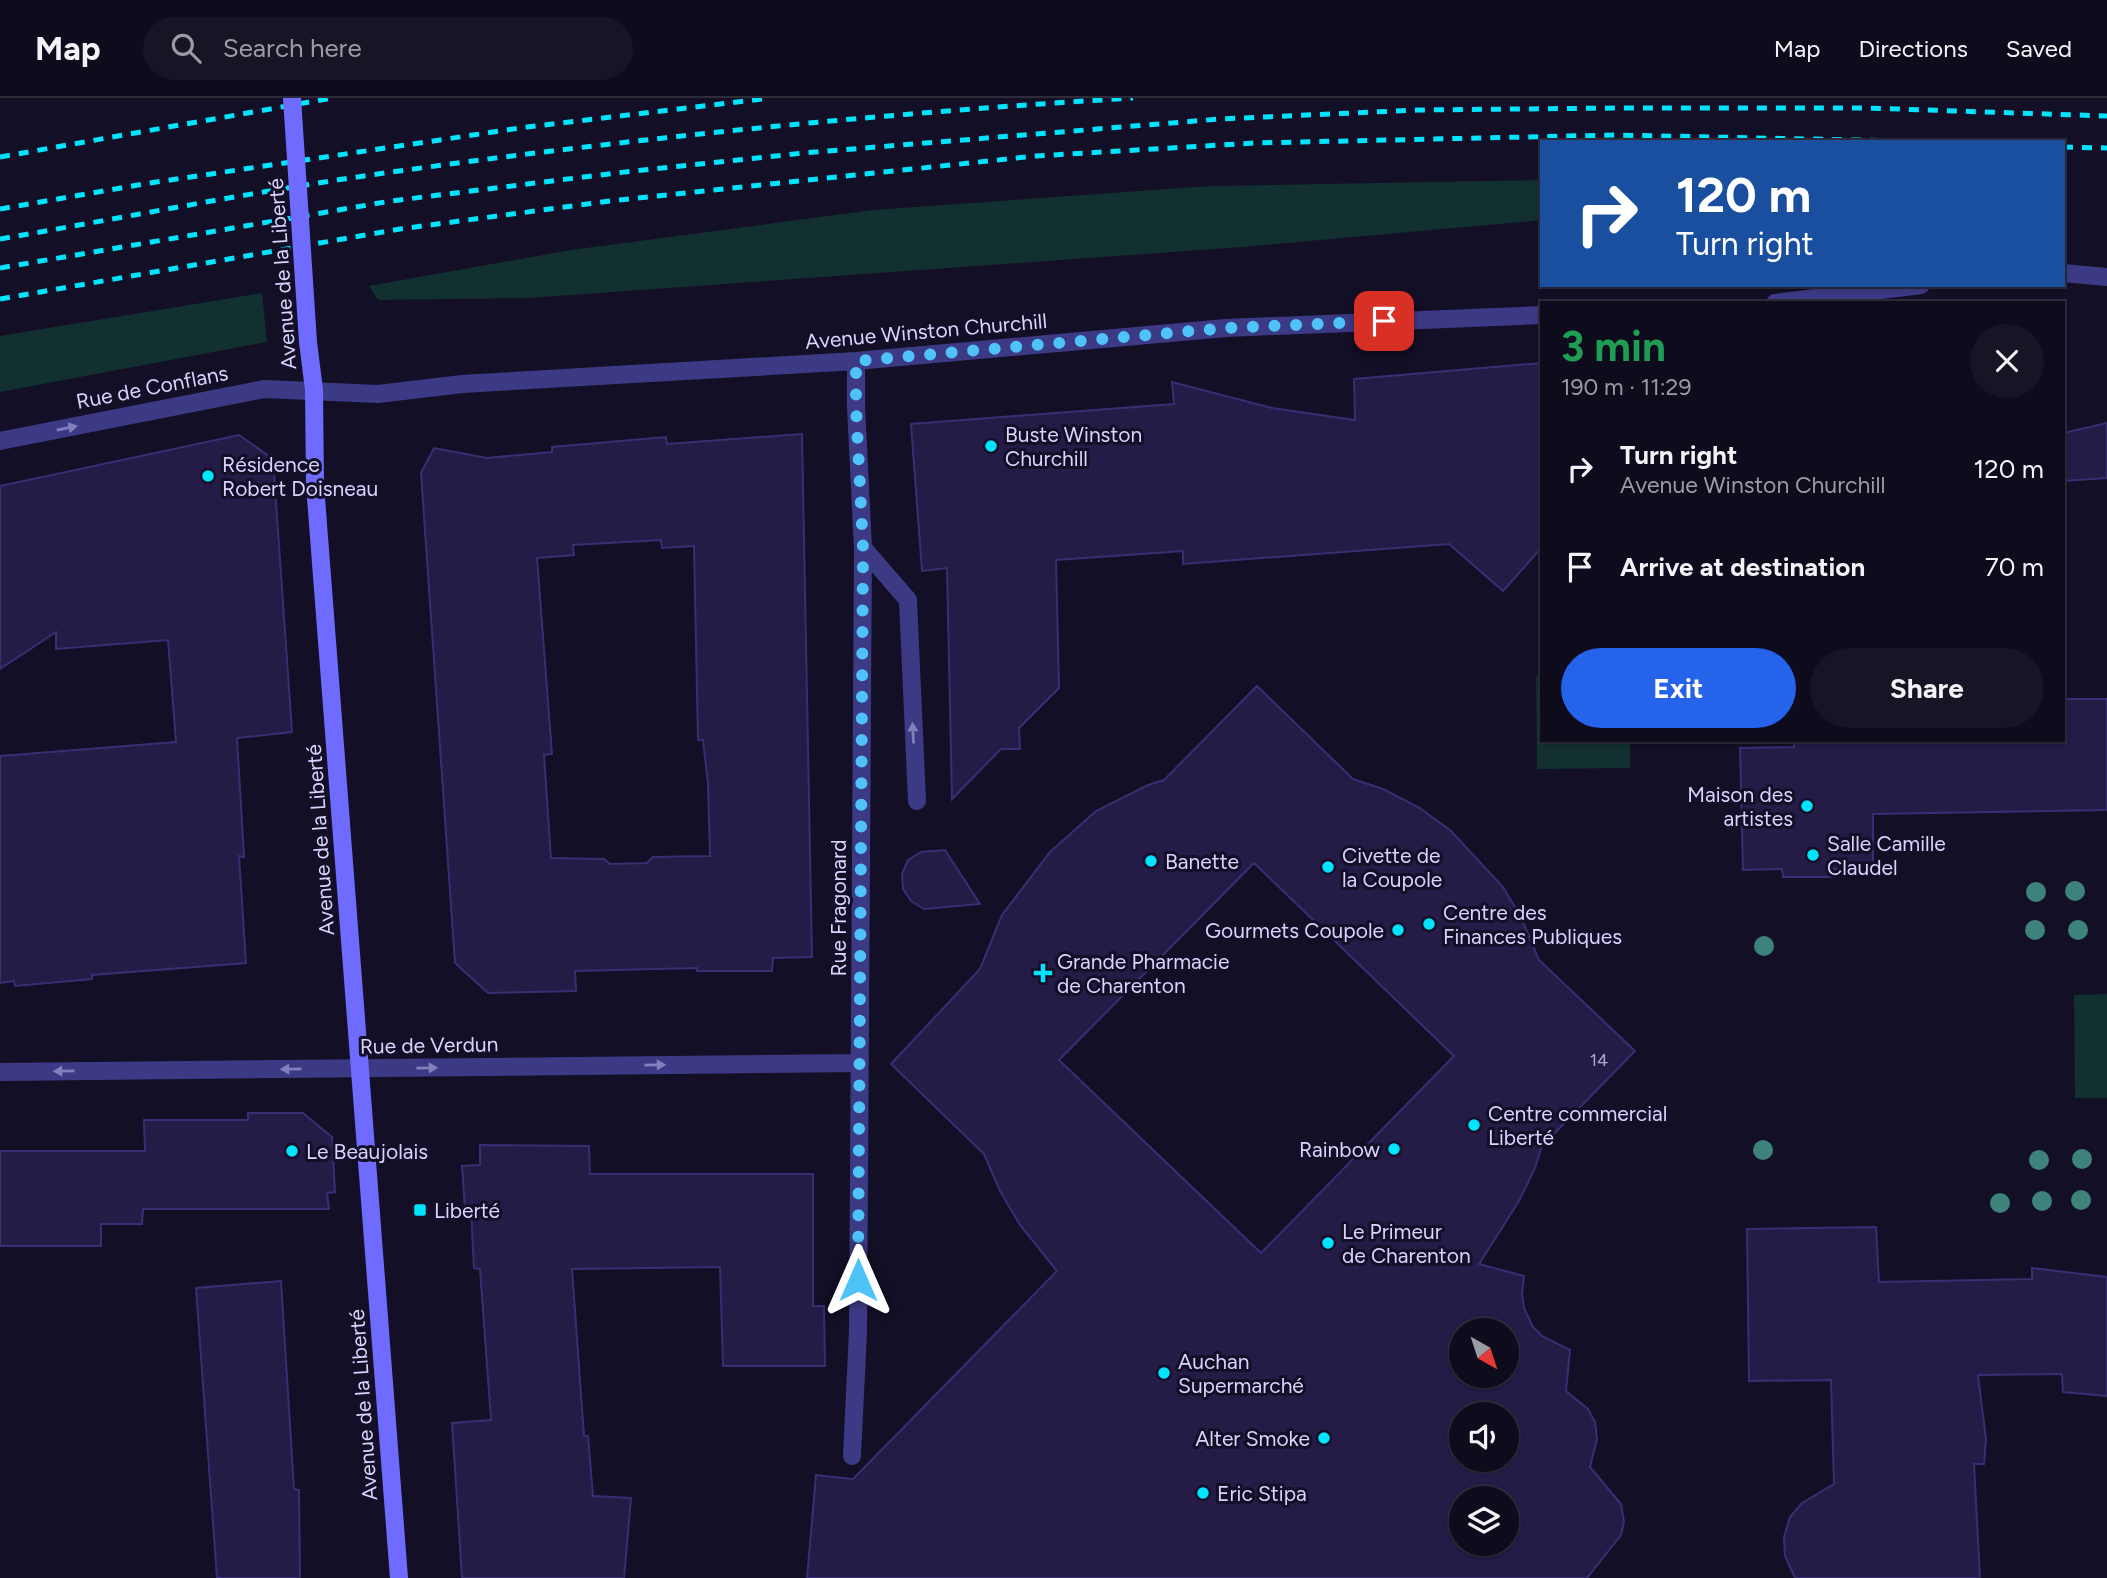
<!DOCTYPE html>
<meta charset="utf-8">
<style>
body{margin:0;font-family:Figtree,sans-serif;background:#171425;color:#f1f3f6;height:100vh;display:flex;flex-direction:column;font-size:26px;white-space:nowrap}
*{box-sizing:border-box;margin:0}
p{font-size:23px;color:#9b9ba3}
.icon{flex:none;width:38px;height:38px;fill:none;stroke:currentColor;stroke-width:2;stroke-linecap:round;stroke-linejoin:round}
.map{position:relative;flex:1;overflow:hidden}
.side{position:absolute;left:1540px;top:203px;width:525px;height:441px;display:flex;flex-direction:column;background:#0e0b1c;border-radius:0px;box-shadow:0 2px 5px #0004,0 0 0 2px #2e2b3b}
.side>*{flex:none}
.top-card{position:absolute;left:1540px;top:42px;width:525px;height:147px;border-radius:0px;box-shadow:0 2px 5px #0004,0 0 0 2px #2e2b3b;background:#1a4fa0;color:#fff;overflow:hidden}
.needle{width:46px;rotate:141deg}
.buttons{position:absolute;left:1449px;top:1220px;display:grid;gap:14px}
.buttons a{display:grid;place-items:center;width:70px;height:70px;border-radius:50%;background:#0e0b1c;box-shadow:0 2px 5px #0004,0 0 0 2px #2e2b3b;font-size:35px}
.pin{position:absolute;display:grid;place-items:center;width:60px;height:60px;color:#fff;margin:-30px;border-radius:14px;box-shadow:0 4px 10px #0006}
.me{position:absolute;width:77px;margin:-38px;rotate:0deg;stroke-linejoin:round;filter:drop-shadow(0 0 5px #0008)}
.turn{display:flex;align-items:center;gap:24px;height:147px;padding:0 21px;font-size:32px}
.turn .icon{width:91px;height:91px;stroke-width:2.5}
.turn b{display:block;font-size:49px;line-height:60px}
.round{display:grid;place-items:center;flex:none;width:74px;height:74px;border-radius:37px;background:#171425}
.head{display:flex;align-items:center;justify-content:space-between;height:119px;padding:0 21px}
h1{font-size:42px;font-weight:700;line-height:52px;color:#1e9e55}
.action{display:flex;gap:14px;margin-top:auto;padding:14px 21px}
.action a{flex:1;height:80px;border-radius:42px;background:#2563eb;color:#fff;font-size:28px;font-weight:700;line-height:80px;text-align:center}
.action a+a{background:#171425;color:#f1f3f6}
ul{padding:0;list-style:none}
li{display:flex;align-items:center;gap:21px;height:98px;padding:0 21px}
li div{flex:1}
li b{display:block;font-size:26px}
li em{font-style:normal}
header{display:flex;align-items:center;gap:42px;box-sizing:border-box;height:98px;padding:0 35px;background:#0e0b1c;border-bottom:2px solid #2e2b3b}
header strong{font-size:33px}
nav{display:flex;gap:38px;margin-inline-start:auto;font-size:24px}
.search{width:490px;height:63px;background:#171425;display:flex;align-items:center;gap:18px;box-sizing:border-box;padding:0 24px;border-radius:38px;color:#9b9ba3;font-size:26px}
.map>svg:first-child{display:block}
</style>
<header>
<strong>Map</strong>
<div class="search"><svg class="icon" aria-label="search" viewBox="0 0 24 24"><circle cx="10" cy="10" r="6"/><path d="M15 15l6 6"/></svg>Search here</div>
<nav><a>Map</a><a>Directions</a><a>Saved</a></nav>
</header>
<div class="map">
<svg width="2107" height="1480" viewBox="0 0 2107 1480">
<rect width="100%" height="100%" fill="#130f26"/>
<path fill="#12302f" d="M1542,82v40l-299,27 -715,51 -150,2 -9,-14 202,-36 302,-40 337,-24z
M262,195l5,49 -267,50v-56z
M1536,578h6v64h88v28l-93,1z
M2107,896v104h-32l-1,-103z"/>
<path fill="#241b47" stroke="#3b2d73" stroke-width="2" fill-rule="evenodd" d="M1542,265v184l-39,44 -54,-47 -266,20v-13l-127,9 3,128 -40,40 1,21h-19l-49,50 -5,-231 -25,3 -11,-147 263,-20 -2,-22 100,26 83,12 -1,-41z
M2107,325v55l-44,3v-48z
M802,336l10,523 -39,1 -1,13h-75v-3l-122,3 1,20 -88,2 -33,-30 -34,-490 13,-25 53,10 65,-6v-5l114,-10 1,7zM661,442l1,8 32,-2 4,194h5l5,44 2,72 -57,1 -6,6 -37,1 -6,-5 -53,-1 -7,-103 8,-1 -15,-196 37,-3 -1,-10z
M239,337l34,24 19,273 -55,6 7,119 -5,-1 7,107 -154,12v4l-77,7 -1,-5 -14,2v-227l176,-14 -8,-102 -112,9v-17l-56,37v-183z
M1257,588l96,93 30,10 37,19 31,23 52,56 18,30 18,43 96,91 -93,95 -7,22 -16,33 -40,63 45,12 -2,18 2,14 9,19 9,9 28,14 -4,41 22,18 7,13 2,17 -7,28 31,37 3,18 -3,13 -34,43h-780l9,-103 37,4 204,-208 -37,-46 -20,-34 -16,-37 -93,-90 89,-95 22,-54 48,-63 46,-41 52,-26 16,-5zM1254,765l200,193 -193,197 -202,-193zM1461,1232h46v46h-46zM1461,1316h46v46h-46zM1461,1400h46v46h-46z
M2063,601h44v111l-234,4v54l-40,1 1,8h-51l-1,-8 -39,1 -3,-122 54,-1v-7h269z
M945,752l35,54 -56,5 -13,-8 -8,-12 -1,-15 6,-14 13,-8z
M248,1015h55l29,24 3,55 -8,1 2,16h-186l-1,15h-41v22h-101v-95h145l-1,-31h104z
M480,1047l109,1 1,28h223v132h11l1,60h-102l-3,-99 -148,2 12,167h4l5,60 38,2 -7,80h-162l-10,-155 39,-3 -11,-151 -6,-1 -3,-59h-6l-3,-43 18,-1z
M1876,1129l3,55 153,-3v-11l75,9v119l-44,-4 -1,-18 -84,1 8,64 -2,25h-10l6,114h-185l-10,-22 -1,-19 6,-20 12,-14 32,-19 -3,-104 -82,1 -2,-152z
M281,1183l13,208 5,1 1,88h-83l-21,-290z"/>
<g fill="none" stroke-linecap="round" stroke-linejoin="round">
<path stroke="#3d3a85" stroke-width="18" d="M863,450l45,52 9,201"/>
<path stroke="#3d3a85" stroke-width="18" d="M2063,175l44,4
M1775,205l146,-18
M0,343l264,-52 114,5 84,-10 394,-23 370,-33 316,-13
M0,974l859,-9
M852,1358l6,-125 5,-783 -7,-141v-46"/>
<path stroke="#6f6bff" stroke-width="18" d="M308,244l6,48 1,95 84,1093"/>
<path stroke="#00e5ff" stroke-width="5" stroke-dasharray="10 9" stroke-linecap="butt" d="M2063,49l44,1
M0,59l332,-59
M0,111l150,-26 377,-56 243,-29
M0,141c128,-22 256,-48 385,-66 248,-35 498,-60 748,-75
M0,170l391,-67 225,-28 187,-20 417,-34 198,-9 203,-2h246l240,8
M0,201l400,-70 210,-28 426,-45 219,-13 360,-8 338,7"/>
<path stroke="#6f6bff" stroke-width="18" d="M292,0l16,244"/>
</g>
<g fill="#3d827b">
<circle cx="2075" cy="793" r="10"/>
<circle cx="2036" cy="794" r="10"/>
<circle cx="2035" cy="832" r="10"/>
<circle cx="2078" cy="832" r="10"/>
<circle cx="1764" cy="848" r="10"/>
<circle cx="1763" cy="1052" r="10"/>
<circle cx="2082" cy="1061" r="10"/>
<circle cx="2039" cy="1062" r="10"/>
<circle cx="2081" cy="1102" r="10"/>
<circle cx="2042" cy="1103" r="10"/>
<circle cx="2000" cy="1105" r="10"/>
</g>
<defs><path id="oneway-solid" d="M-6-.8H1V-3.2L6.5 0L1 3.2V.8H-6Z" transform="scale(1.75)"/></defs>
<g fill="#837fbc">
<use href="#oneway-solid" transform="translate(67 330) rotate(-11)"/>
<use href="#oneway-solid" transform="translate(913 635) rotate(-93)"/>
<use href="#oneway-solid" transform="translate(655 967) rotate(-1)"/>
<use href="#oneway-solid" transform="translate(427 970) rotate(-1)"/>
<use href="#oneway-solid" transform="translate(291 971) rotate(179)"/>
<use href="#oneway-solid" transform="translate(64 973) rotate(179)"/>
</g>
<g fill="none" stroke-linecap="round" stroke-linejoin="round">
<path stroke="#4fc3f7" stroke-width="12" stroke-dasharray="0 21.6" d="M858,1182l5,-732 -7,-141v-46l370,-33 158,-7"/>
</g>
<g fill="#00e5ff" stroke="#130f26" stroke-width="2.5">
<circle cx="991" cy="348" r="7"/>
<circle cx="208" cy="378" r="7"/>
<circle cx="1807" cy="708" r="7"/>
<circle cx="1813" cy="757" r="7"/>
<circle cx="1151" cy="763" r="7"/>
<circle cx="1328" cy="769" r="7"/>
<circle cx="1429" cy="826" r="7"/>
<circle cx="1398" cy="832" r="7"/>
<path d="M1039.5 864.5h7v7h7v7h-7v7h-7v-7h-7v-7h7z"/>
<circle cx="1474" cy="1027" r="7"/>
<circle cx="1394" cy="1051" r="7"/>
<circle cx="292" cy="1053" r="7"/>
<rect x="413" y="1105" width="14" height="14" rx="3.5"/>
<circle cx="1328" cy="1145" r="7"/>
<circle cx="1164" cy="1275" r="7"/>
<circle cx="1324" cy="1340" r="7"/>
<circle cx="1203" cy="1395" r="7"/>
</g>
<g text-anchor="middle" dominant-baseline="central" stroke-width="6" stroke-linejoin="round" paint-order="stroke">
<g font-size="18" fill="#aca6d1">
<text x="1599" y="962">14</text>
</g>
<g font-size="21" fill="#d9d4ff" stroke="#130f26">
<text transform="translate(282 176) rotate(-94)">Avenue de la Liberté</text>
<text transform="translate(926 233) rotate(-5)">Avenue Winston Churchill</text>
<text transform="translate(152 289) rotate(-11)">Rue de Conflans</text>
<text transform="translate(320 742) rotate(-94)">Avenue de la Liberté</text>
<text transform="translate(838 810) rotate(-90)">Rue Fragonard</text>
<text transform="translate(429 947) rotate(-1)">Rue de Verdun</text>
<text transform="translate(363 1307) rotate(-94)">Avenue de la Liberté</text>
</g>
<g font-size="21" fill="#d9d4ff" stroke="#130f26" text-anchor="start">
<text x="1005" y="336">Buste Winston<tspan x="1005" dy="24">Churchill</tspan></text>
<text x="222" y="366">Résidence<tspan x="222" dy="24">Robert Doisneau</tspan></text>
<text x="1793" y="696" text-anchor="end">Maison des<tspan x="1793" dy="24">artistes</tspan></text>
<text x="1827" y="745">Salle Camille<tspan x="1827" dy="24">Claudel</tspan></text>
<text x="1342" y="757">Civette de<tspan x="1342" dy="24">la Coupole</tspan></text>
<text x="1165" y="763">Banette</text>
<text x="1443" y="814">Centre des<tspan x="1443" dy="24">Finances Publiques</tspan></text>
<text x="1384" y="832" text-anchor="end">Gourmets Coupole</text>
<text x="1057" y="863">Grande Pharmacie<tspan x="1057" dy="24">de Charenton</tspan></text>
<text x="1488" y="1015">Centre commercial<tspan x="1488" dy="24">Liberté</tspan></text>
<text x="1380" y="1051" text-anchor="end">Rainbow</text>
<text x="306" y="1053">Le Beaujolais</text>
<text x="434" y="1112">Liberté</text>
<text x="1342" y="1133">Le Primeur<tspan x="1342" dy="24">de Charenton</tspan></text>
<text x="1178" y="1263">Auchan<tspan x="1178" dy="24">Supermarché</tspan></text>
<text x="1310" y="1340" text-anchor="end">Alter Smoke</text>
<text x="1217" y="1395">Eric Stipa</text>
</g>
</g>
</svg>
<div class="buttons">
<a><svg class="needle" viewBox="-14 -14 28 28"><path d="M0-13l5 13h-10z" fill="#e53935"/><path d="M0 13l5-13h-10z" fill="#9b9ba3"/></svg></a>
<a><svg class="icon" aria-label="sound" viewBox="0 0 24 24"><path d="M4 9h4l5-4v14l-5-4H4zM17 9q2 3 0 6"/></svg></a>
<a><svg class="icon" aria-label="layers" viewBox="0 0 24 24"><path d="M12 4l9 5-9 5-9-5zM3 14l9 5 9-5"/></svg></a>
</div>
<div class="pin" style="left:1384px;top:223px;background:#d93025"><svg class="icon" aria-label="arrive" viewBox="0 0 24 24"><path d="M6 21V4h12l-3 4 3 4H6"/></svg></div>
<svg class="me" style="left:858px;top:1182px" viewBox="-20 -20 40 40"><path d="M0-17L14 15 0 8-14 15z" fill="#4fc3f7" stroke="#fff" stroke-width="4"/></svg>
<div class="top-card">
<div class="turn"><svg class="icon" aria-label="right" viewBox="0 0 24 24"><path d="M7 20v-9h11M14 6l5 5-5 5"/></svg><div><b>120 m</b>Turn right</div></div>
</div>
<section class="side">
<div class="head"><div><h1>3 min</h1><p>190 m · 11:29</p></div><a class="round"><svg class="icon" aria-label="close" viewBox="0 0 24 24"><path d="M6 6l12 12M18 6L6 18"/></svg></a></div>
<ul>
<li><svg class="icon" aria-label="right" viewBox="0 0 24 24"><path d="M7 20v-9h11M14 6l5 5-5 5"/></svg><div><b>Turn right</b><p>Avenue Winston Churchill</p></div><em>120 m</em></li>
<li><svg class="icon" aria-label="arrive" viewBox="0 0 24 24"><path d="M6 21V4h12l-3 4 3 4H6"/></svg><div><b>Arrive at destination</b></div><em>70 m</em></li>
</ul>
<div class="action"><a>Exit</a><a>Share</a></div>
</section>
</div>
